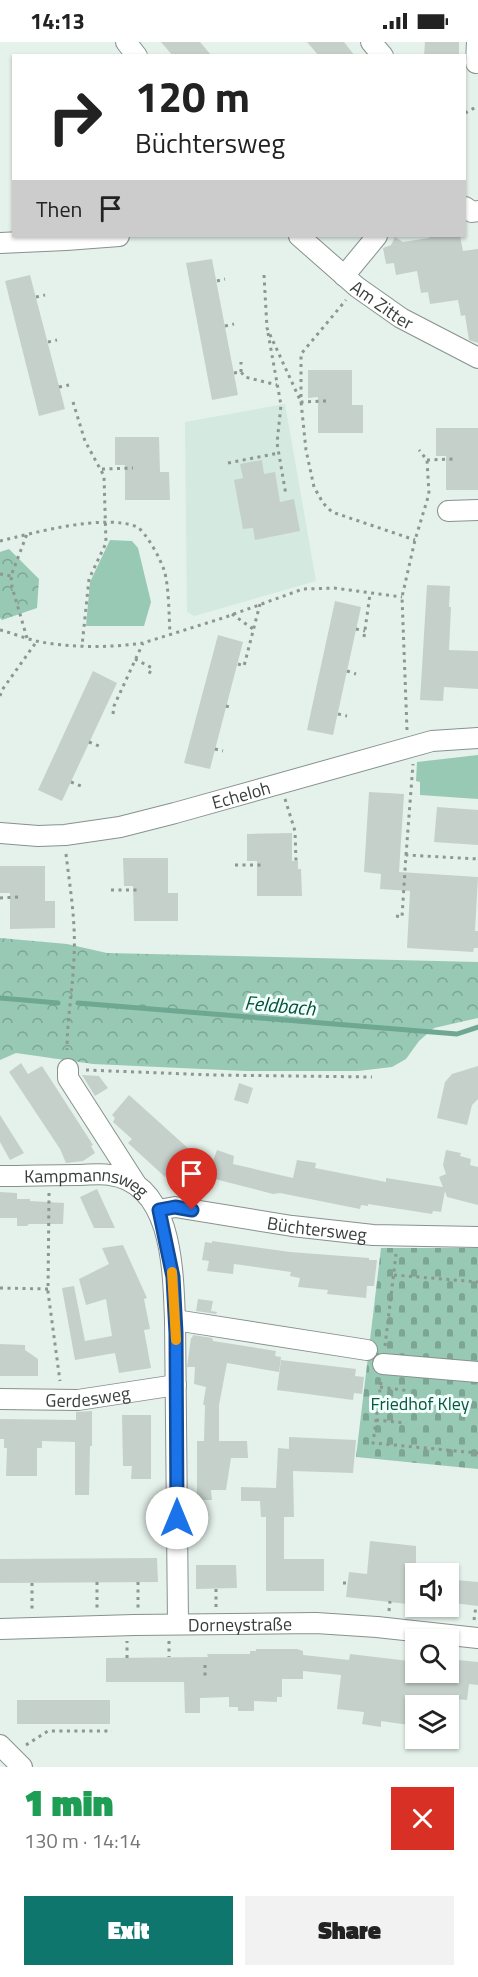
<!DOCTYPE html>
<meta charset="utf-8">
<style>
body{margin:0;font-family:"Titillium Web",sans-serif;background:#f2f2f2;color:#222;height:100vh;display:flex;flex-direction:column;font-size:22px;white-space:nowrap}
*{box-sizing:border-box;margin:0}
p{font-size:20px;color:#767676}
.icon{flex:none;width:33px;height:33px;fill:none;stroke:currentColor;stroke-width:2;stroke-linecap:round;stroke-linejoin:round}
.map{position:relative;height:1725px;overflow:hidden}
.details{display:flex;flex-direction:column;background:#fff;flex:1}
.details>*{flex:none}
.top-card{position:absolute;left:12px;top:12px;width:454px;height:183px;border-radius:0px;box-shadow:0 2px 4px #0004;background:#fff;color:#222;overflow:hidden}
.controls{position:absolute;left:405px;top:1521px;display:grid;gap:12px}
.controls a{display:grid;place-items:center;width:54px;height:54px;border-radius:0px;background:#fff;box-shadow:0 2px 4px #0004;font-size:30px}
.pin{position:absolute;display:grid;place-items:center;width:51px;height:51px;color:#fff;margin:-62px -26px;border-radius:50% 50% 50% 0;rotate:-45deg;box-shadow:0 0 6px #0007}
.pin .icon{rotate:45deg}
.me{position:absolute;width:66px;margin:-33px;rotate:0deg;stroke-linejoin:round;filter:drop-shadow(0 0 4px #0008)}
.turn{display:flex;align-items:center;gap:21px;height:126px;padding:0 24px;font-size:27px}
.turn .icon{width:78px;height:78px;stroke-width:2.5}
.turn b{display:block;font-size:42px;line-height:51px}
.then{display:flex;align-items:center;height:57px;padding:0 24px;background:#0003;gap:12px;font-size:22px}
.round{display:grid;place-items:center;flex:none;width:63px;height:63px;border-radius:0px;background:#f2f2f2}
.headline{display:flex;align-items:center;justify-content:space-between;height:102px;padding:0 24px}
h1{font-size:36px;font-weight:800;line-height:45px;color:#1e9e55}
.action{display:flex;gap:12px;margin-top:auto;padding:12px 24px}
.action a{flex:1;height:69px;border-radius:0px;background:#0f766e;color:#fff;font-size:24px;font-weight:800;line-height:69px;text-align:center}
.action a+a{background:#f2f2f2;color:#222}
.status{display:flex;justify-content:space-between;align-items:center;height:42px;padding:0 30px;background:#fff;direction:ltr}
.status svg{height:16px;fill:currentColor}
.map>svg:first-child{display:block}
</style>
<div class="status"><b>14:13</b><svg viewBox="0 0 49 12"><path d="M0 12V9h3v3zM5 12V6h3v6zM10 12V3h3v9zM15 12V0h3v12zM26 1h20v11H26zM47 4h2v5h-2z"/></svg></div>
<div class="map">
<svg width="478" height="1725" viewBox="0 0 478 1725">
<defs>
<pattern id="forest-crowns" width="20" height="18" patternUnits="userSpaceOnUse" patternTransform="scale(1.5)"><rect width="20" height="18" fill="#97c9b5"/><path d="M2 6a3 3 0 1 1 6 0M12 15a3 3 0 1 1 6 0" fill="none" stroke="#7ca594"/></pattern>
<pattern id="cemetery-stones" width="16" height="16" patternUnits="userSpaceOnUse" patternTransform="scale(1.5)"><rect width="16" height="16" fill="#97c9b5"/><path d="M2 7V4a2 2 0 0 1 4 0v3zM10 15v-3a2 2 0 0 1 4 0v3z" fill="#7ca594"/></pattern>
</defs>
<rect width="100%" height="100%" fill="#e5f1eb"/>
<path fill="#d4e9e0" d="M285,362l31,177 -122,35 -7,-4 -2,-190z"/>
<path fill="#97c9b5" d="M110,498l22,1 6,7 13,54 -7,24h-58l4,-44z
M478,713v44l-58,-4v-13l-4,-1 1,-19z"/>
<path fill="url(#forest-crowns)" d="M9,507l30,30 -2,29 -35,12 -2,-2v-66z
M0,896l67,6 40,9 371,9v56l-44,10 -15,13 -13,18 -14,8 -34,4h-112l-153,-7 -77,-11 -16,7z"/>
<path fill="url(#cemetery-stones)" d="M381,1206h97v221l-122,-12z"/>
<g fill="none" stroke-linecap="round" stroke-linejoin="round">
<path stroke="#6fa892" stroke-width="5" d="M0,956l58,5
M78,961l379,31 21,-7"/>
</g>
<path fill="#c5d0cb" d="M161,0h39l12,14h-39z
M307,0h37l11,14h-36z
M425,0h34v14h-35z
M429,194h31l3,15 15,-2v94l-9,-3 -4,-25 -4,1 -3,-16 -28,4 -2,-12 -7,1 -4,-22 -21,4 -2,-12 -8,1 -3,-16 8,-3 4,-8 8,5 26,-4z
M212,217l26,136 -26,5 -26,-137z
M30,233l35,134 -26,7 -34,-135z
M308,328h44v35h11v28h-45v-36l-10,1z
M436,386h42v62h-32v-34h-10z
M115,395h44l1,35h9l1,28h-45v-35h-10z
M262,418l2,14 11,-2 5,30 14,-3 6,32 -45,9 -2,-12 -10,1 -9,-49 9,-2 -3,-14z
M427,543l23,1 -1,21h2l-2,43 29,1v38l-34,-2 -1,14 -23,-1z
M335,559l26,6 -28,128 -26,-5z
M218,593l25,7 -33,127 -26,-6z
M93,629l24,12 -55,118 -24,-11z
M369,750l35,2 -5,78 79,5 -3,54h3v17h-4l-1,4 -66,-4 3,-57 -30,-2 1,-15 -17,-2z
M437,765l41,3v35l-44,-3z
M292,791v28h6v8h3l1,27h-45v-35h-10v-27z
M123,816h45v35h10v28h-44l-1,-35h-9z
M0,824h45v35h10v27l-45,1v-36h-10z
M21,1021l7,11 14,-8 51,79 -2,1 4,7 -12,8 -17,2 -6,-14 -51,-77z
M478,1024v33l-6,6 -5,20 -30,-7 8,-36 7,-8z
M82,1033l17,1 9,12 -13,8z
M239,1041l14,5 -5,16 -14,-4z
M129,1053l81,73 -10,27 -10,-4 -21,-18 -4,4 -37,-34 4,-4 -19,-17 2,-4 -3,-3z
M0,1073l24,38 -14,7 -10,-18z
M217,1108l17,6 -1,8 60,14 4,-18 19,3 -1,5 71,14v-4l57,9 -4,-10 7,-3 -3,-9 3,-15 15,3 -1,3 11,3 -1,6 8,2v38l-31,-8 -2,-6 -4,21 -8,-1 -1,3 -64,-10v2l-7,-1 -1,4 -80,-16 -7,1 -66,-17z
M97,1147l18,39h-21l-14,-31z
M0,1150l17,1v6h13v2l34,2 -1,21h-34l-2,2h-10v-8h-17z
M212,1199l78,11 79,6v2h8l-3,26h-7l-1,12 -39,-4 1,-4 -30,-3 2,-9 -10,-2 1,-4 -57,-8 -1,10 -26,-3 2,-10 -7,-1 3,-18 7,1z
M123,1203l24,53 -3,1 6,30 -6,1 7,38 -32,5 -4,-20 -40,7 -13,-72 12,-2 11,55 27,-5 -6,-37 -20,6 -7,-26 30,-15 -7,-16z
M198,1257l15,2 -2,10 6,1 -1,2 -20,-3z
M193,1293l19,3 1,3 63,10 -1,5 6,1 -2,15 -52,-9 -8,42v36h28l1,17h-17l-5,32h-15l1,10h-15v-59h7l1,-36h-2l3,-18 -12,-3 1,-17h-8l4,-29h1z
M0,1302l25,1v5l13,9v17h-38z
M281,1318l75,9 -1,7 9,1 -2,17 -8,-1 -1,7 -76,-10z
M92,1369v35h-2l-1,49h-14v-53l-33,-1v7h-5v28h-31l1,-28h-3v-9h-4v-20l76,1v-8z
M122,1373h29v64h-20l1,-13h-9z
M289,1395l67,3 -3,33 -60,-2 1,46h-10v42h40v32h-58v-74h-5l-1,-16h-19v-14l35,1 2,-40 11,1z
M370,1499l46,5v59l-70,-8 3,-25 18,2z
M157,1516l1,24 -158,1v-24z
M196,1523h40l1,23 -41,1z
M456,1538l22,2v24l-24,-3z
M256,1607h41l6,2v4l46,5 1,-6 59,7 -1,11h40v-13l30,3v23l-9,-1 -2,16 -51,-5v31l-35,-5v6l-19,-3 2,-12 -27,-3 4,-34 -38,-4v8h-21v18h-5v5l-23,-1v10h-16v-4h-9v-10l-29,1v15h-15l-1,-31h-78v-24l102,-1 -1,-3h43v-3h6z
M17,1658h93v24h-93z"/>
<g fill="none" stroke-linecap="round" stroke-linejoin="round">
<defs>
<g id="minor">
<path d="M126,0l11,14"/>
<path d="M371,0l12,14"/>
<path d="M476,21l1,-21"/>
<path d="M465,165l7,5 6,-1"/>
<path id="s1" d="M299,194l58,51 44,31 77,40"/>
<path d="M0,201l66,-3 53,-4"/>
<path d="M344,234l33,-40"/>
<path d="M448,469l30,-1"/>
<path id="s2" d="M0,791l38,3 27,-1 55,-8 55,-14 257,-72 46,-3"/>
<path d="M68,1027v9l68,106"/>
<path id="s3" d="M0,1134c26,0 52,-1 78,-1 10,0 22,-2 32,0 63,8 63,96 65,145l3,304"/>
<path id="s4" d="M159,1168l16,-3 117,19 81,9 105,2"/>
<path d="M175,1278l192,30"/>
<path d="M383,1322l95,8"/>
<path id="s5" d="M0,1357l78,1 98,-15"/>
<path id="s6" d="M0,1587l134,-4 182,-2 61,4 101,11"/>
<path d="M0,1703l22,22"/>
</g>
</defs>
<use href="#minor" stroke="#87928d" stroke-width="22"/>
<path stroke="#8d9692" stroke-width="3" stroke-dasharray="3 4.5" stroke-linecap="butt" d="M465,71l13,-7
M264,233l3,53 34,74 5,48 8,37 9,16 9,9 83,28
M217,239l8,-2
M36,255l9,-2
M225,284l9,-2
M268,291l13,72 -4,38 9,52
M48,300l9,-2
M241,330v-10
M234,331l7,-1 4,5 32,8
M59,345l10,-2
M326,359l-25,1v-48l45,-54
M73,360l12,39 19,35 2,67 -17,36 -7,67
M427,418l27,-1
M228,421l51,-10
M102,427l31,-1
M0,499c33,-8 106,-28 137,-14 9,5 24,33 27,43 5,15 5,47 6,64
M0,532l11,2
M232,572l21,15
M356,587l9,2
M0,588c12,3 24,8 36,11 34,7 72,7 107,2l80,-25 80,-29 31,-1 68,9
M364,595l6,-43
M27,596l-15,-51 -1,-11 16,-42
M135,617l17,9 -4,8
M238,622l6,2 16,-62
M347,629l9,3
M0,654l2,-6 35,-49
M226,664l7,2
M113,672l1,-8 29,-63
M338,672l9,2
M407,688l-5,-133 13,-57 14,-46 -2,-34 -8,-10
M89,700l10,4
M215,707l8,2
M71,740l10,4
M285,757l10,32 1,30
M66,812c4,34 10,68 8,103 -1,31 -7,62 -7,93
M406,813l7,-91
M235,823h30
M111,848h30
M0,856l18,-1
M396,874l6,1 4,-62 72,4
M86,1028l127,5 159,2
M49,1151l-1,99 12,89
M394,1233l84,7
M0,1246l48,1
M385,1304l11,-92
M381,1340l-8,61 105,10
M380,1345l30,4
M376,1378l30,3
M97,1540v26
M138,1540v26
M32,1541v27
M343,1541h5
M216,1547v18
M389,1569l1,-10
M474,1578l2,-14
M169,1599v16
M127,1616v-17
M205,1623v12h3
M26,1703l22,-14h64"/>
<use href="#minor" stroke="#fff" stroke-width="20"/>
</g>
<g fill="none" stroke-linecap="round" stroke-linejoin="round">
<defs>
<path id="route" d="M177,1476l-1,-185 -3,-56 -14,-67 16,-3 17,3"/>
</defs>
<use href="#route" stroke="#114b97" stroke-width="15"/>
<use href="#route" stroke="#1a73e8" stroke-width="10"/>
<path stroke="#f59e0b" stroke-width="10" d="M172,1230l4,68"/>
</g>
<g text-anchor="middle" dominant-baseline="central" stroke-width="6" stroke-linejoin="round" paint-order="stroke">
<g font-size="18" fill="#393e3c" stroke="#f2fef9">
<text stroke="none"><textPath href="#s1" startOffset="108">Am Zitter</textPath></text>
<text stroke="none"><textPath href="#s2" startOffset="246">Echeloh</textPath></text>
<text stroke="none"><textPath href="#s3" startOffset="88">Kampmannsweg</textPath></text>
<text stroke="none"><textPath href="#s4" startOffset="160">Büchtersweg</textPath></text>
<text stroke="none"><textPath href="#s5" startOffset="88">Gerdesweg</textPath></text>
<text stroke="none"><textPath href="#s6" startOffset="240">Dorneystraße</textPath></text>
</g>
<g font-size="18" fill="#095742" stroke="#f2fef9">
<text x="420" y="1361">Friedhof Kley</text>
</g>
<g font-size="20" font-style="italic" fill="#00523d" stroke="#f2fef9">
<text transform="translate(280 963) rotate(5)">Feldbach</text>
</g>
</g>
</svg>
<div class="controls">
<a><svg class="icon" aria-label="sound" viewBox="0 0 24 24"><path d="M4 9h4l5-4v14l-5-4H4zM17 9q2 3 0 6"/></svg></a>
<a><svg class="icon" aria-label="search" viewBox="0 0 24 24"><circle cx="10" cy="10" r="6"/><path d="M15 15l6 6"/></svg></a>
<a><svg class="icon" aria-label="layers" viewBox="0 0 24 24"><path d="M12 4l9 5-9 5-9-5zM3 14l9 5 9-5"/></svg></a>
</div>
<div class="pin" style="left:192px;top:1168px;background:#d93025"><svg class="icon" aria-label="arrive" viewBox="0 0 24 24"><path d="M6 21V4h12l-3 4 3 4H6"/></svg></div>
<svg class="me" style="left:177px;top:1476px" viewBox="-20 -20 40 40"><circle r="19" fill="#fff"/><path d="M0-13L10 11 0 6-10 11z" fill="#1a73e8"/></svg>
<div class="top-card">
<div class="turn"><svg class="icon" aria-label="right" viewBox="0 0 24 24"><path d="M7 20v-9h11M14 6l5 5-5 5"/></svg><div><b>120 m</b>Büchtersweg</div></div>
<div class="then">Then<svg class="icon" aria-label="arrive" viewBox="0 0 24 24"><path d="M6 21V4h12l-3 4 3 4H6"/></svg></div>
</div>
</div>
<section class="details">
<div class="headline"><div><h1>1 min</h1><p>130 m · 14:14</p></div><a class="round" style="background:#d93025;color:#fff"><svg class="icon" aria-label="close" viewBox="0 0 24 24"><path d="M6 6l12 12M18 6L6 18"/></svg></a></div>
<div class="action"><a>Exit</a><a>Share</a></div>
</section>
